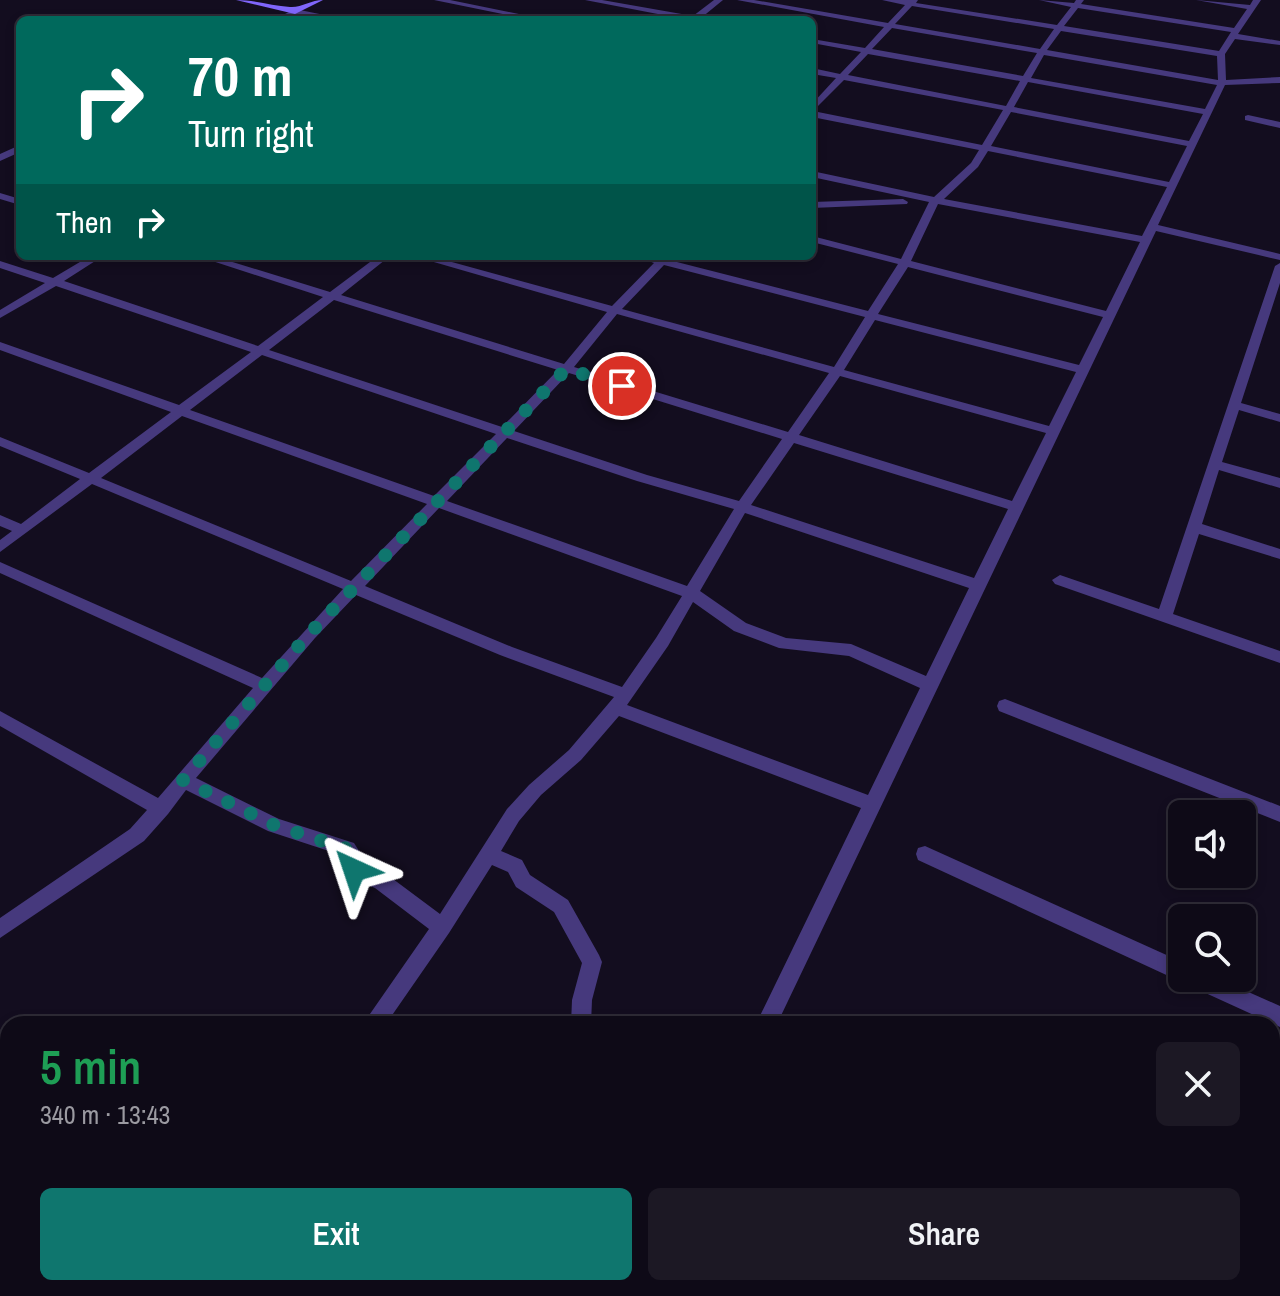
<!DOCTYPE html>
<meta charset="utf-8">
<style>
body{margin:0;font-family:"Archivo Narrow",sans-serif;background:#1c1824;color:#f1f3f6;height:100vh;display:flex;flex-direction:column;font-size:30px;white-space:nowrap}
*{box-sizing:border-box;margin:0}
p{font-size:26px;color:#9b9aa1}
.icon{flex:none;width:44px;height:44px;fill:none;stroke:currentColor;stroke-width:2;stroke-linecap:round;stroke-linejoin:round}
.map{position:relative;flex:1;overflow:hidden}
.details{position:absolute;left:0px;top:1016px;width:1280px;height:280px;display:flex;flex-direction:column;background:#0e0a17;border-radius:24px 24px 0 0;box-shadow:0 4px 12px #0003,0 0 0 2px #2e2b36}
.details>*{flex:none}
.hud{position:absolute;left:16px;top:16px;width:800px;height:244px;border-radius:12px;box-shadow:0 4px 12px #0003,0 0 0 2px #2e2b36;background:#00695c;color:#fff;overflow:hidden}
.tools{position:absolute;left:1168px;top:800px;display:grid;gap:16px}
.tools a{display:grid;place-items:center;width:88px;height:88px;border-radius:12px;background:#0e0a17;box-shadow:0 4px 12px #0003,0 0 0 2px #2e2b36;font-size:40px}
.pin{position:absolute;display:grid;place-items:center;width:68px;height:68px;color:#fff;margin:-34px;border:4px solid #fff;border-radius:50%;box-shadow:0 2px 8px #0007}
.me{position:absolute;width:88px;margin:-44px;rotate:318deg;stroke-linejoin:round;filter:drop-shadow(0 0 6px #0008)}
.turn{display:flex;align-items:center;gap:28px;height:168px;padding:0 40px;font-size:36px}
.turn .icon{width:104px;height:104px;stroke-width:2.5}
.turn b{display:block;font-size:56px;line-height:68px}
.then{display:flex;align-items:center;height:76px;padding:0 40px;background:#0003;gap:16px;font-size:30px}
.round{display:grid;place-items:center;flex:none;width:84px;height:84px;border-radius:12px;background:#1c1824}
.summary{display:flex;align-items:center;justify-content:space-between;height:136px;padding:0 40px}
h1{font-size:48px;font-weight:600;line-height:60px;color:#1e9e55}
.cta{display:flex;gap:16px;margin-top:auto;padding:16px 40px}
.cta a{flex:1;height:92px;border-radius:12px;background:#0f766e;color:#fff;font-size:32px;font-weight:600;line-height:92px;text-align:center}
.cta a+a{background:#1c1824;color:#f1f3f6}
.map>svg:first-child{display:block}
</style>
<div class="map">
<svg width="1280" height="1296" viewBox="0 0 1280 1296">
<rect width="100%" height="100%" fill="#130d1f"/>
<g fill="none" stroke-linecap="round" stroke-linejoin="round">
<path fill="#46397d" fill-rule="evenodd" d="M434,0h16l98,20h-16z
M585,0h17l91,16 21,-16h9l-22,18 5,2h-17z
M737,0h17l134,23 17,-18 -23,-5h36l-2,3 141,22 14,-18 -32,-7 35,3 2,-3h8l-3,4 153,24 13,-19 -51,-9 54,5 3,-5h8l-23,34 42,7v4l-45,-6 -10,15 1,26 54,-3v6l-55,2 -67,140 122,29v6l-124,-29 -379,793h-21l105,-216 -242,-92 -38,44 -40,35 -22,26 -18,30 21,9 8,15 38,25 31,55 3,7 -10,38 -1,24h-20l1,-24 10,-37 -28,-51 -38,-25 -8,-15 -16,-7 -43,68 -63,91h-23l66,-95 -54,-41 -28,-12 -6,-21 -73,-24 -82,-41 -18,24 -24,27 -144,97v-20l130,-89 17,-19 -147,-84v-15l158,87 95,-110 -253,-115v-11l262,116 81,-89 -251,-105 -92,68v-12l12,-9 -12,-5v-11l21,9 59,-45 -80,-33v-9l89,36 82,-61 -171,-62v-8l179,63 72,-53 -195,-66 -56,32v-8l45,-27 -45,-15v-7l53,17 37,-22h13l-39,25 194,65 65,-49 -126,-41h16l117,36 48,-36h12l-49,39 223,69 43,-52 -194,-56h17l182,50 42,-43 -19,-7h37l-3,4 199,51 30,-47 -86,-22v-6l89,23 28,-57 -117,-25v-6l122,26 37,-34 8,-13 -167,-33v-13l24,-26 -24,-4v-6l28,6 21,-22 -49,-9v-4l53,9 19,-21zM912,6l142,23 -14,20 -145,-25zM1078,8l153,24 -12,19 -155,-25zM892,28l145,25 -14,23 -151,-27zM1061,31l156,25 1,24 -171,-30zM868,54l152,27 -14,25 -158,-31zM1044,55l173,30 -12,24 -174,-31zM844,80l159,30 -21,35 -169,-34zM1028,82l175,32 -14,27 -175,-34zM1011,112l176,34 -18,36 -178,-36zM988,151l179,36 -25,49 -198,-37 34,-32zM938,204l202,38 -34,69 -195,-50zM664,265l201,52 -31,50 -212,-58zM908,267l195,50 -24,48 -201,-51zM334,300l224,70 -56,57 -233,-77zM617,314l212,59 -41,59 -214,-65zM875,320l201,52 -27,54 -205,-56zM262,355l234,79 -62,62 -244,-86zM569,373l213,66 -43,62 -92,-26 -133,-44zM840,376l206,57 -34,68 -213,-66zM182,416l245,88 -76,77 -250,-103zM507,438l130,43 97,28 -47,77 -240,-85zM794,443l214,66 -34,69 -223,-73zM439,508l243,88 -26,42 -34,49 -110,-40 -147,-61zM745,513l224,75 -43,88 -75,-32 -65,-6 -40,-15 -46,-32zM356,595l144,60 114,42 -45,53 -40,35 -22,24 -67,105 -51,-38 -26,-11 -2,-11 -7,-11 -75,-24 -83,-41 119,-140zM693,602l41,29 45,17 70,8 71,32 -52,107 -241,-90 41,-59z
M295,9l44,9 4,2c-15,0 -28,-5 -43,-6 -9,0 -17,6 -27,6z
M1248,115l32,7v6l-35,-8v-4z
M20,145v7l-20,9v-7z
M0,193l20,6v6l-20,-6z
M903,199l5,3 -1,2 -95,4v-6z
M1280,263v20l-39,120 39,11v8l-41,-12 -17,52 58,16v10l-61,-18 -17,54 78,25v10l-81,-25 -26,80 107,37v12l-225,-79 -3,-4 8,-5 99,34 116,-343z
M1005,699l275,107v16l-281,-111 -2,-5 2,-5z
M925,846l257,116v16h35l63,28v21l-92,-42 -2,-5 -11,-1 -257,-119 -2,-6 2,-6z
M1272,1268l8,3v25l-17,-8h9z
M148,1288h26l-3,8h-26z
M316,1288h24l-1,8h-24z
M451,1288h31l3,8h-31z
M638,1288h25l-3,8h-25z
M689,1288h35l3,8h-41z"/>
<path fill="#8066fb" fill-rule="evenodd" d="M236,0c19,0 36,6 54,7 11,1 21,-7 33,-7l-28,14z"/>
</g>
<g fill="none" stroke-linecap="round" stroke-linejoin="round">
<path stroke="#0f766e" stroke-width="14" stroke-dasharray="0 25.2" d="M354,870l-2,-16 -5,-5 -73,-24 -91,-45 126,-146 257,-265 56,17"/>
</g>
</svg>
<div class="tools">
<a><svg class="icon" aria-label="sound" viewBox="0 0 24 24"><path d="M4 9h4l5-4v14l-5-4H4zM17 9q2 3 0 6"/></svg></a>
<a><svg class="icon" aria-label="search" viewBox="0 0 24 24"><circle cx="10" cy="10" r="6"/><path d="M15 15l6 6"/></svg></a>
</div>
<div class="pin" style="left:622px;top:386px;background:#d93025"><svg class="icon" aria-label="arrive" viewBox="0 0 24 24"><path d="M6 21V4h12l-3 4 3 4H6"/></svg></div>
<svg class="me" style="left:354px;top:870px" viewBox="-20 -20 40 40"><path d="M0-17L14 15 0 8-14 15z" fill="#0f766e" stroke="#fff" stroke-width="4"/></svg>
<div class="hud">
<div class="turn"><svg class="icon" aria-label="right" viewBox="0 0 24 24"><path d="M7 20v-9h11M14 6l5 5-5 5"/></svg><div><b>70 m</b>Turn right</div></div>
<div class="then">Then<svg class="icon" aria-label="right" viewBox="0 0 24 24"><path d="M7 20v-9h11M14 6l5 5-5 5"/></svg></div>
</div>
<section class="details">
<div class="summary"><div><h1>5 min</h1><p>340 m · 13:43</p></div><a class="round"><svg class="icon" aria-label="close" viewBox="0 0 24 24"><path d="M6 6l12 12M18 6L6 18"/></svg></a></div>
<div class="cta"><a>Exit</a><a>Share</a></div>
</section>
</div>
